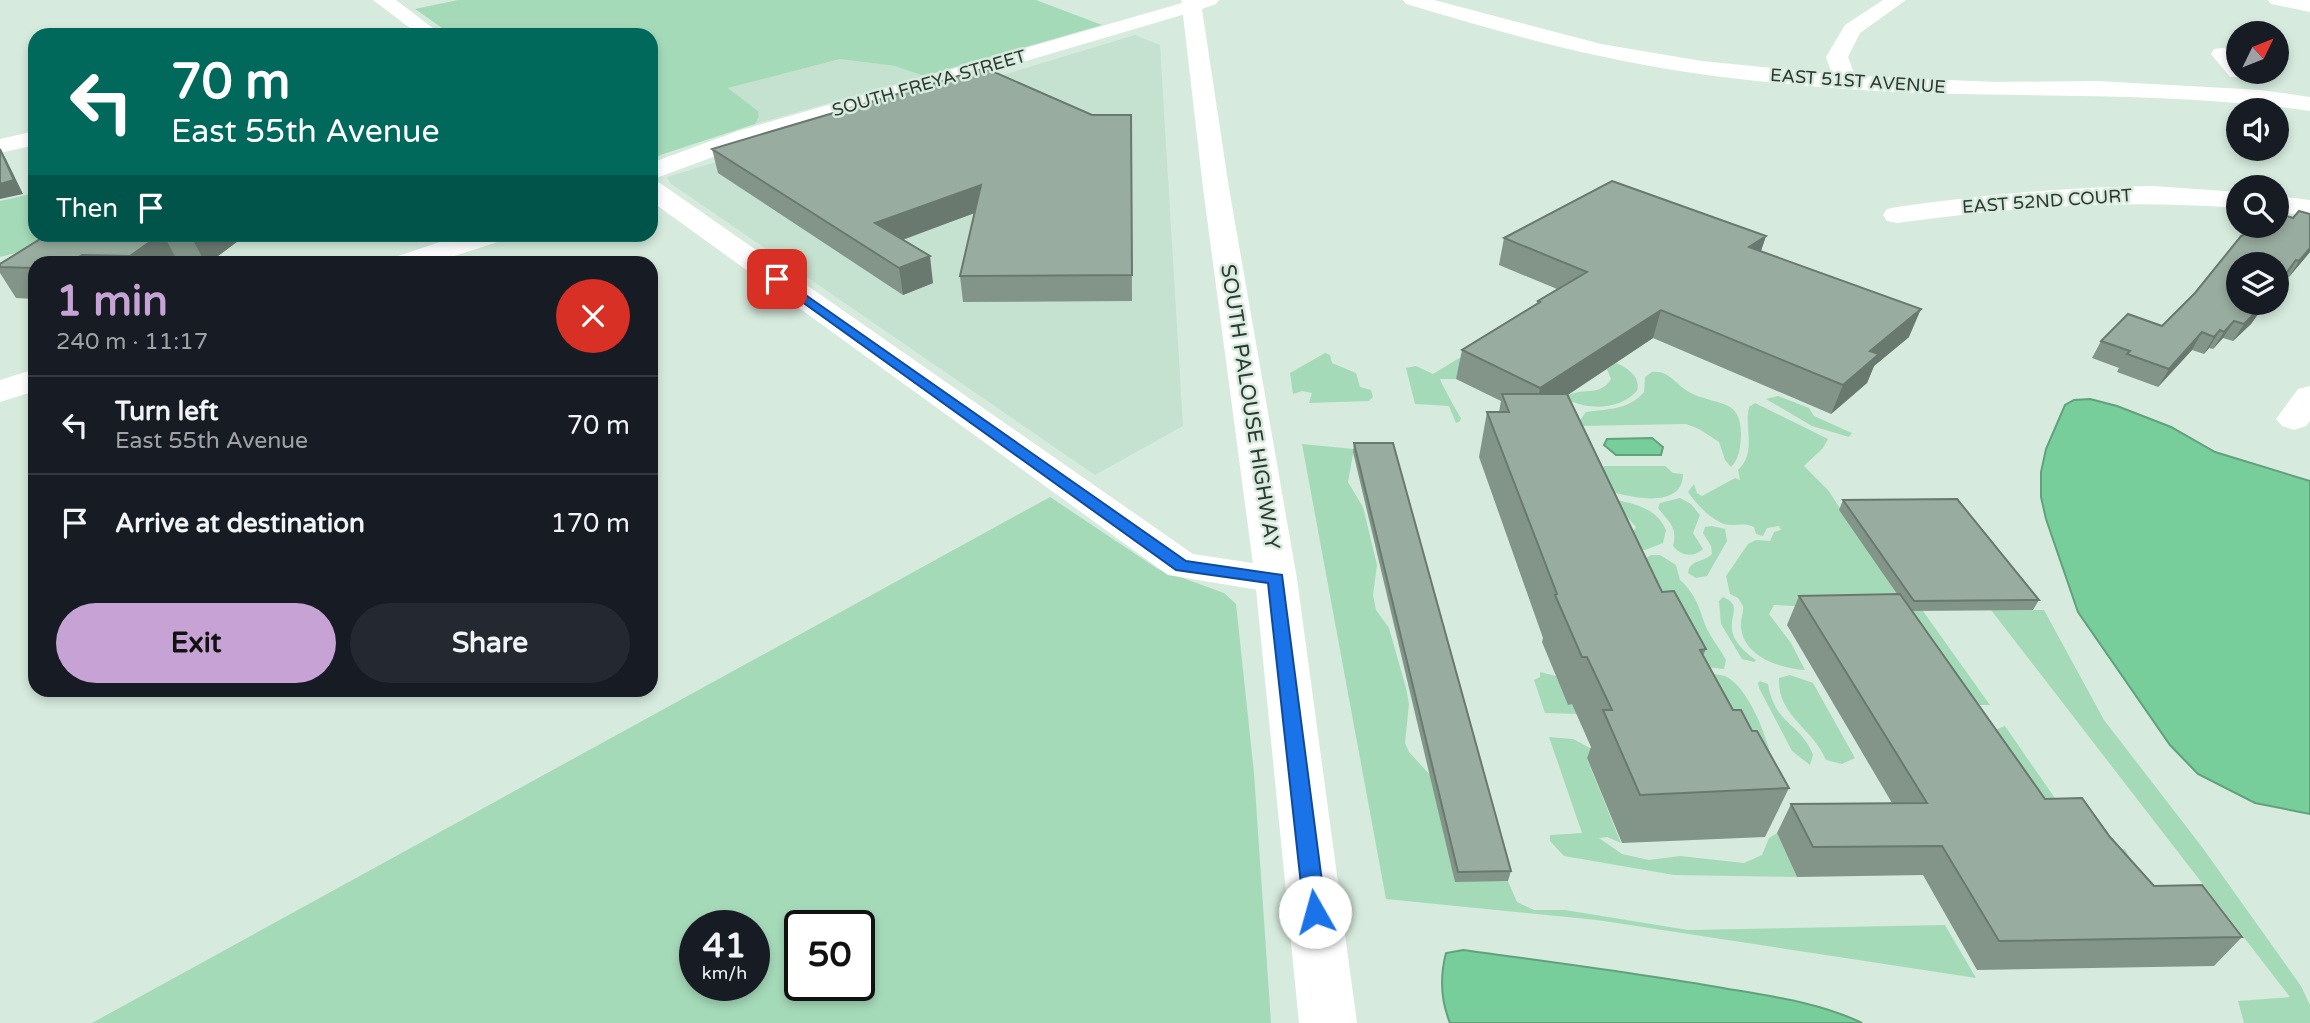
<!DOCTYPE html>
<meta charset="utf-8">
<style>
body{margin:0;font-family:"Varela Round",sans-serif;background:#242831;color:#f1f3f6;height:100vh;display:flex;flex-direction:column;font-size:26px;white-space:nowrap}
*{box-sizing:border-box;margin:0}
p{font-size:23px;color:#9ea1a6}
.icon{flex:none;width:38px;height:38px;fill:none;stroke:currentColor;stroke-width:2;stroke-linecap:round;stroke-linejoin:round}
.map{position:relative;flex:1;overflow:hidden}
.details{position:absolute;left:28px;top:256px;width:630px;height:441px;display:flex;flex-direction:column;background:#171b24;border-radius:21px;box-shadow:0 4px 10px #0003}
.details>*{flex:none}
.top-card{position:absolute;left:28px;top:28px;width:630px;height:214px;border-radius:21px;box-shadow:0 4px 10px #0003;background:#00695c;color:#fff;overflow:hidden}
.needle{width:46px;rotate:47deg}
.buttons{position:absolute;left:2226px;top:21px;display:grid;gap:14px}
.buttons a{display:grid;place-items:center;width:63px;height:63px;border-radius:50%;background:#171b24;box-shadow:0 4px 10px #0003;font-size:35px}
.speed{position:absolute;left:679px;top:910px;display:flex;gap:14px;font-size:35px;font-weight:700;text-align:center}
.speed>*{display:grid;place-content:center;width:91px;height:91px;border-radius:50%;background:#171b24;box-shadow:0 4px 10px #0003;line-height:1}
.speed small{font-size:18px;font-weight:400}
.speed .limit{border:4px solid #111;border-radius:10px;background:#fff;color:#111}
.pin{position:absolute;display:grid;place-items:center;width:60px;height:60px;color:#fff;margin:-30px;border-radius:14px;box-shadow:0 4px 10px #0006}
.me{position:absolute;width:77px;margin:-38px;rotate:353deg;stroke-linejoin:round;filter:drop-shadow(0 0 5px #0008)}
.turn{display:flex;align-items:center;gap:24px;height:147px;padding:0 28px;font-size:32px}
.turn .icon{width:91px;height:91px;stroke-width:2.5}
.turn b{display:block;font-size:49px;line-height:60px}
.then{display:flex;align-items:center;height:66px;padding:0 28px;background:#0003;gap:14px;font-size:26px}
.round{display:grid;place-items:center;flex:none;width:74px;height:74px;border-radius:37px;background:#242831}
.summary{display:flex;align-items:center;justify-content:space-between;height:119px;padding:0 28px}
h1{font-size:42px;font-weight:800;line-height:52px;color:#c6a2d5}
.button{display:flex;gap:14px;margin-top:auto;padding:14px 28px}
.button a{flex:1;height:80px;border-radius:42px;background:#c6a2d5;color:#111;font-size:28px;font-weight:800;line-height:80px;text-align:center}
.button a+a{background:#242831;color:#f1f3f6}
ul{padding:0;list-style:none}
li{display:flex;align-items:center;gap:21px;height:98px;padding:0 28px;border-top:2px solid #363941}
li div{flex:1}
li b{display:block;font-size:26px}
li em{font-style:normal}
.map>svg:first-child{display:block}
</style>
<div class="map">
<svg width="2310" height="1023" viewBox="0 0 2310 1023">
<rect width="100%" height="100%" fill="#d6ebdd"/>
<path fill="#c5e1cf" d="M1135,35l25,10 23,381 -88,49 -425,-292 -3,-6z
M840,59l55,7 29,10 -169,48 4,-7 -1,-6 -31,-23z"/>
<path fill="#a5dab9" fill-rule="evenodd" d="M458,0h578l66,25 -178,51 -29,-10 -55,-7 -112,29 30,23 1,6 -4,7 -104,34v-123h-199l-37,-26z
M35,193v41l50,1 -85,22v-56z
M1520,321l-64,58h-16c1,4 17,33 21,39l-1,3 -4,2 -7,-17 -34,-2 -9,-36 10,-2 17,8z
M1325,353l5,2 2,8 24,10 4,14 11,3 2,7 -4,4 -60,2 3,-10 -10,-2 -9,3 -3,-21z
M1616,363c12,5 25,14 21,28 -18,19 -47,19 -69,9l-2,-3c14,-11 34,1 45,-18l-4,-10z
M1652,372c17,-2 23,12 37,20 27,15 53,4 52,44 -1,11 -1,22 -10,31l-6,-7 -6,-18 -20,-13 -13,-5 -110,2 10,-14c21,-3 43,-2 58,-20l1,-15z
M1778,396l31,12 5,8 38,17 -3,4 -37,-11 -46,-27z
M1755,403l73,36 -5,9 -19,18 24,24 80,121h15l67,94h-13l-162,-98 -41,-2 -5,9 22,29 14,27c-23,-1 -62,-13 -64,-43 -1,-7 3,-14 2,-21l-5,-8 -8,-4 -4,-18 22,-32 8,-4 14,1 4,-9 7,-2 -2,-4 -12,2 -4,8 -7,-2 -2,-7c-9,-4 -13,-2 -22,-2 -16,1 -36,-21 -44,-33l6,-8 3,9 5,3 33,-18 5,2 -2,-10c19,-17 6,-42 11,-63z
M1302,444l52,5 -6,33 15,25 14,58 -4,30 3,15 13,18 17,60 3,16 -4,39 4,9 22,24 77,105 9,21 17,8h31l123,20 257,-5 31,53 -379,-58 -211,-21z
M1605,466h60l8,7 10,1c0,38 -60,22 -80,15l-1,-22z
M1050,497l108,72 66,24 12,11 18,169 17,250h-1179zM695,926h59v59h-59zM800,926h59v59h-59z
M1680,498l11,6 9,11 -7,18 10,16c-9,9 -22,7 -30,-3 5,-18 -4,-24 -15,-38l2,-5z
M1611,499c22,4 46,9 55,31l-3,13 -18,7 -24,1 15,-24z
M1712,526l13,3 2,12 -20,35 -11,2 -8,-5c2,-14 15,-10 24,-19l-1,-8 -8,-13 2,-6z
M1651,555h9l16,10 4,15c13,11 18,24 23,39 4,14 16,28 23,41l-2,9 -19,-2 -7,-33 -24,-22 -31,-52z
M1723,597c19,8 7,17 9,32 1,13 14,24 24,31l-2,2 -12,-3 -21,-35 -2,-23z
M1991,610h53l60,110 98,127 99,139 9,19v18h-66l-6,-22 52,-4z
M1540,672l16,4 12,28h7l4,10 -34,-1 -11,-33 6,-3z
M1688,675c11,1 30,-3 39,2 22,12 40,60 45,83z
M1790,675l23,8 42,75 -13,6 -16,-4c-14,-33 -49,-44 -47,-82z
M1760,681l8,3c6,40 34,40 45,71l-3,10 -18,-14 -33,-63 -1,-5z
M2005,726l85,123h35l7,14 -45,4 -97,-135z
M1549,737l24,2 19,10 -5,10 34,84 -14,-6 -8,1 23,16 27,6 31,-4 64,7 18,-8 7,-17 8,-5 20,44 -123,-2 -110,-19 -14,-15v-6l32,-2z"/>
<path fill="#77ce9b" stroke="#61a17b" stroke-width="2" d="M2090,399l27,7 54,21 44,25 95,29v333l-55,-11 -57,-29 -28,-29 -92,-133 -32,-93 -5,-22v-25l5,-23 19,-44 9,-5z
M1652,438l11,9 -2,8h-45l-12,-10 3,-6z
M1463,950c87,12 173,23 260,38 46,8 96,14 139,35h-412c-9,-22 -10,-47 -4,-70z"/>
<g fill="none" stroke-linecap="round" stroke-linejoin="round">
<path fill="#fff" fill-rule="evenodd" d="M373,0h23l46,35h-23z
M1181,0h20l1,6 -3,4 -443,131 -105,39v-17l87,-32 444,-128z
M1403,0h31l167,44 101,17 130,13 -6,-17 19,-32 38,-25h23l-46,33 -12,24 7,19 141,6 101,-1 164,9 49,7v14c-154,-22 -309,-11 -464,-22 -82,-6 -165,-15 -246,-33 -65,-14 -130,-33 -194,-52z
M2268,0h42v12l-39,-8z
M2222,48l8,1 8,10v13h11l-3,5h-16l-19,-23 3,-5z
M35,131v14l-35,8v-14z
M651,181l9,2 533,371 98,15 6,10 -6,10 -15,4 -108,-18 -517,-374z
M2153,186l85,6v16c-118,-9 -224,-1 -341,15l-10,-2 -4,-6 4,-6 10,-2c85,-12 170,-20 256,-21z
M2277,196l33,4v16l-33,-4z
M464,234h44l-4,6 -68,22h-43l5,-6z
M35,369v22l-35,11v-22z
M2310,386v35l-4,5 -12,4 -12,-4 -6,-7 22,-30z"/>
<path fill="#fff" fill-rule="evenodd" d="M1190,0h29l-3,4 -14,5 27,179 68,391 60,444h-58l-44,-444 -52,-391 -21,-182z"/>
</g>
<path fill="#839589" d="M1092,115h39l1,186 -169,1 -3,-26 14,-63 -71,27 30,43 -30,12 -185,-122 -6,-24z
M2299,211l11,3v38l-21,25 -4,-1 -8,12v-24h-39v39h28l-15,21 -18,17 -10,-3 -10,11 -4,-1 -5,6 -12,-4 -34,37 -41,-15 2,-4 -27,-10 9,-17 27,-27 34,12 33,-33 46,-57 10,-5 5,-5h21v-13l16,5z
M80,234h165l1,1 -36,27h-175v37l-19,-1 -16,-25v-9l76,-27z
M1766,236l-5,15 148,86 -35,29 -7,17 -36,31 -178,-76 -85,57 94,197 44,57 -3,7 30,54 19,21 37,57 -24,49 -143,6 -35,-85 4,-11 -19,-43 -4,1 -26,-63 1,-4 -64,-181 8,-45h12l2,-11 -45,-22 6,-29 75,-46 1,-3 19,-12 -58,-24 5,-27z
M1354,443l157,428 -3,10 -53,1 -102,-430z
M1843,500l196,100 -6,10 -121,1 133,188 65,38 44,49 88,51 -28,29 -237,4 -54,-95 -126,2 -20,-44 14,-29 101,-1 -105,-178 12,-29 98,-2 -58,-84z"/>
<path fill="#6a796f" d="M0,149l6,10 17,35 -23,5z
M981,185l2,25 -104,38 -4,-25z
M161,234h2l15,28h-44l-4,-6z
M245,234l1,1 -36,27h-5l-15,-27z
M1766,236l-9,26 -8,-15z
M2310,248v4l-21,25 10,-16z
M82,255l5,7h-17z
M930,256l3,27 -30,12 -4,-27z
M2296,260l-11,16 -8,12v-2z
M2265,303h1l-15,21 -18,17 11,-17z
M1921,309l-12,28 -35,29 -7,17 -36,31 12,-29 27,-34z
M1661,310l-8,28 -119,79 6,-29z
M2234,321l-11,17 -10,11 11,-17z
M2220,330l-11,18 -5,6 10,-17z
M2202,332l-10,18 -34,37 11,-18z"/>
<path fill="#98ad9f" stroke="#6a796f" stroke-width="2" d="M985,68l107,47h39l1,160 -172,1 21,-91 -106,38 55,33 -31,12 -187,-119z
M0,149l14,31 -14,4z
M1612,181l154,55 -17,11 172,62 -51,42 9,3 -36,31 -182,-75 -121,78 -78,-38 78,-48 -2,-1 49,-29 -83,-34z
M2299,211l11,3v34l-11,13 -3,-1 -19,26v-22h-39v39h27l-21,21 -10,-3 -10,11 -4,-2 -6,7 -12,-5 -33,37 -42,-15 3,-3 -29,-10 27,-27 34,12 33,-33 46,-57 10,-5 5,-5h21v-13l16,5z
M80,234h81l-31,22 -48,-1 -12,7h-35v6l-35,-1v-3l45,-28 31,1z
M1502,394h65l95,198 12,-1 32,58 -6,1 33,60h8l11,21h5l32,57 -149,7 -37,-85h9l-25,-53h-5l-27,-62 2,-1 -70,-182h22z
M1354,443h39l118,428 -53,1z
M1957,499l82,101 -125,1 -71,-101z
M1900,594l145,205 37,-1 28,39 44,49 48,-1 40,52 -243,4 -57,-95 -129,1 -22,-43 136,-1 -128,-207z"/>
<path fill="#1a73e8" stroke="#114b97" stroke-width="2" d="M777,275l409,286 96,14 44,337 -3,7 -8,3 -8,-3 -3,-7 -36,-329 -92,-13 -403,-289v-5z"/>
<g text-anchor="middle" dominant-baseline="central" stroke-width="5" stroke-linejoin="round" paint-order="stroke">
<g font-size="18" fill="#2e3731" stroke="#d6ebdd">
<text transform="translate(1858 81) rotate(4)">EAST 51ST AVENUE</text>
<text transform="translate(929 83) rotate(-16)">SOUTH FREYA STREET</text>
<text transform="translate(2047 201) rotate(-4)">EAST 52ND COURT</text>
</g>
<g font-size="21" fill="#2e3731" stroke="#d6ebdd">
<text transform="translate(1250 407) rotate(81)">SOUTH PALOUSE HIGHWAY</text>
</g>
</g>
</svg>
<div class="buttons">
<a><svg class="needle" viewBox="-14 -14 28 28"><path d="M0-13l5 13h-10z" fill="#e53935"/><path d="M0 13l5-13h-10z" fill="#9ea1a6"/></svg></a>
<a><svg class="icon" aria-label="sound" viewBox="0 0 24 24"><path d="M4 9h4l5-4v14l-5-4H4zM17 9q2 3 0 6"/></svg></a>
<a><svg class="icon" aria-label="search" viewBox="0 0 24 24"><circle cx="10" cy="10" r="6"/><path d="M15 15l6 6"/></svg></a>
<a><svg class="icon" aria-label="layers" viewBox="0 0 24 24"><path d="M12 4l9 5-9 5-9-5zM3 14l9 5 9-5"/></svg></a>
</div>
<div class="speed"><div>41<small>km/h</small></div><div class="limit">50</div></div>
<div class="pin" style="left:777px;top:279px;background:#d93025"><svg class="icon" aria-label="arrive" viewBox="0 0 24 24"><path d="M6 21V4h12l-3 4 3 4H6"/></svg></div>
<svg class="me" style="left:1315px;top:912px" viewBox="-20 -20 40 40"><circle r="19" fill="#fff"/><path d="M0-13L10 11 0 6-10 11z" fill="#1a73e8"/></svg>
<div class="top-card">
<div class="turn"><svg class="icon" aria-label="left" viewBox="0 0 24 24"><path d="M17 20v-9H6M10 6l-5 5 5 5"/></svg><div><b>70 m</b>East 55th Avenue</div></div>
<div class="then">Then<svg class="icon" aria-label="arrive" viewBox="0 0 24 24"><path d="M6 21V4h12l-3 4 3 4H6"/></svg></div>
</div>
<section class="details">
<div class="summary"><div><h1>1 min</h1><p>240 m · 11:17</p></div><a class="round" style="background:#d93025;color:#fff"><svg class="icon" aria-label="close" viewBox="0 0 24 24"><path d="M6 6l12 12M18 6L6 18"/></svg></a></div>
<ul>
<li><svg class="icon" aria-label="left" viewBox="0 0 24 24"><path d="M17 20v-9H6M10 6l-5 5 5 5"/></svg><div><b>Turn left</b><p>East 55th Avenue</p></div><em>70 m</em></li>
<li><svg class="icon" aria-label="arrive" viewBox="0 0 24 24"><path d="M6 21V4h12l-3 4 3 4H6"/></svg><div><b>Arrive at destination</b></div><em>170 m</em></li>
</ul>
<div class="button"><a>Exit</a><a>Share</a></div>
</section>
</div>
